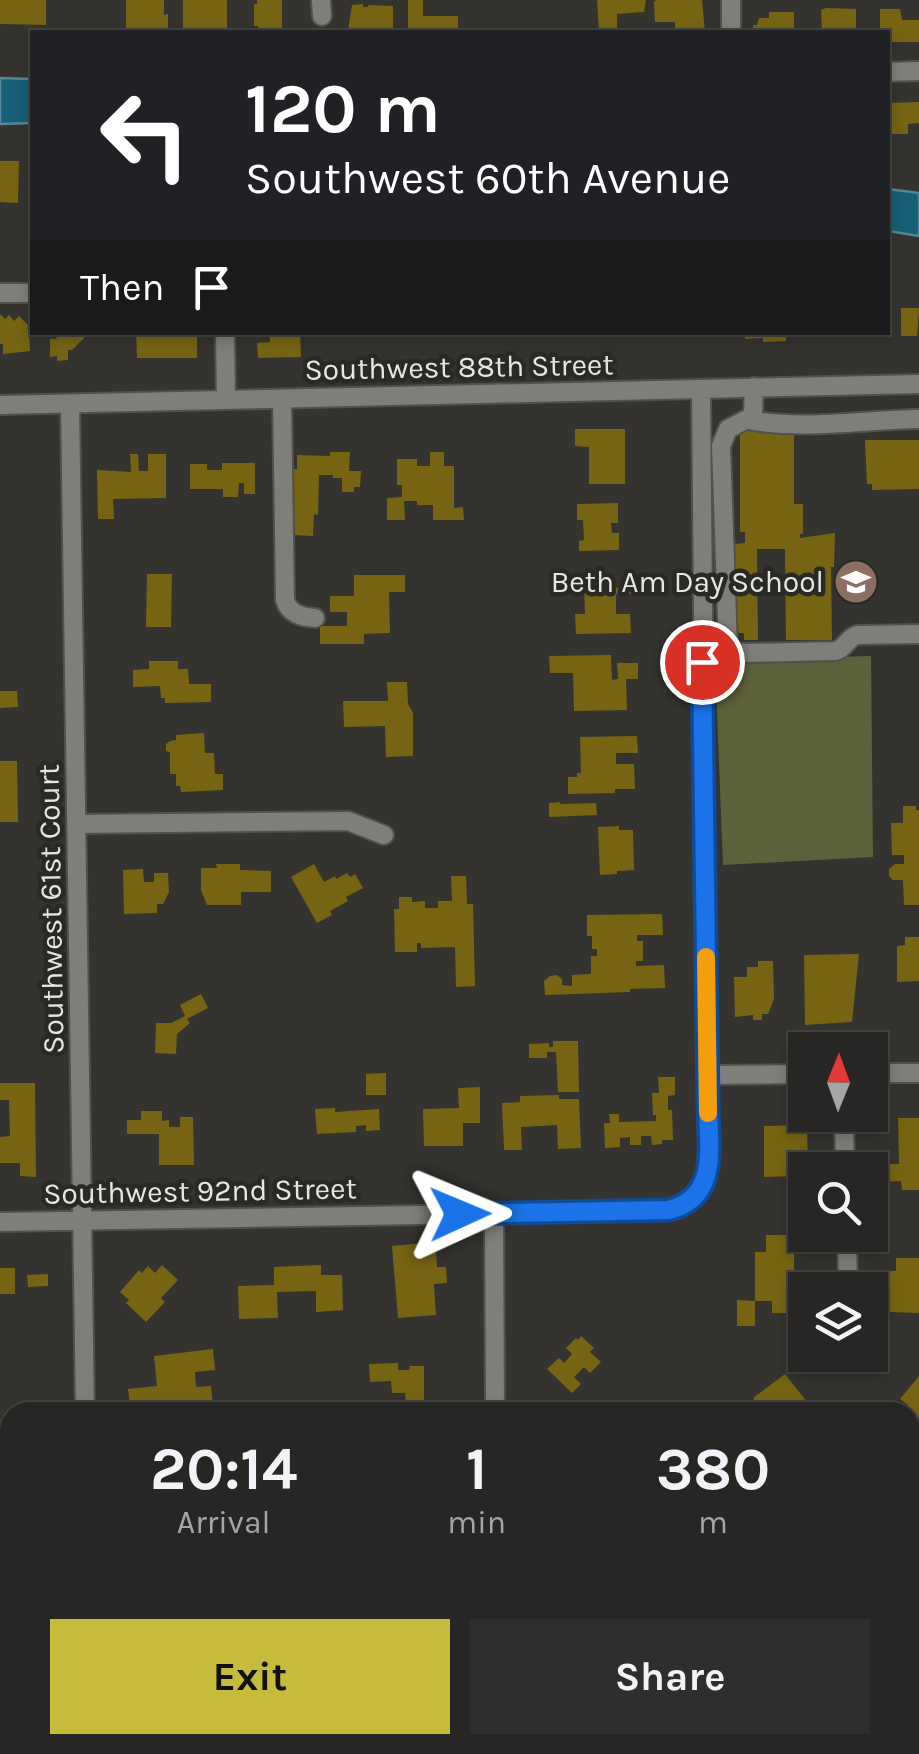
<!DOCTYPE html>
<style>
body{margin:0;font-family:Karla,sans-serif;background:#2f2e2c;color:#f1f3f6;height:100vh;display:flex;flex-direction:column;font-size:38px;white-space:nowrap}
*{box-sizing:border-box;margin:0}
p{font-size:32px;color:#a4a5a6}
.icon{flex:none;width:55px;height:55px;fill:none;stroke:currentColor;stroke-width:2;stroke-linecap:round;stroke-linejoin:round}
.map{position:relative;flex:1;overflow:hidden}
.drawer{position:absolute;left:0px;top:1402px;width:920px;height:352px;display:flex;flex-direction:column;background:#272624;border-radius:30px 30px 0 0;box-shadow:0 5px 15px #0003,0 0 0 2px #434341}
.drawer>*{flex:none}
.hud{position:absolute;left:30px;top:30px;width:860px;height:305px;border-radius:0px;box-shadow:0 5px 15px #0003,0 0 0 2px #434341;background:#202124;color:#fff;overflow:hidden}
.needle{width:65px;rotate:1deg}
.controls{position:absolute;left:788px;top:1032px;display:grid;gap:20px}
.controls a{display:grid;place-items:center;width:100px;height:100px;border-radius:0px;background:#272624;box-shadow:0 5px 15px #0003,0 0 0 2px #434341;font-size:50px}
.pin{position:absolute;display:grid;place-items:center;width:85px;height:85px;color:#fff;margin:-42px;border:5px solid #fff;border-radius:50%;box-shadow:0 2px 10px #0007}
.me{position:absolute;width:110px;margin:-55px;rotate:89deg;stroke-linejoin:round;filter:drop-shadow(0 0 8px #0008)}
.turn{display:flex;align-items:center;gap:35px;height:210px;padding:0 50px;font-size:45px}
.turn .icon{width:130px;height:130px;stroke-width:2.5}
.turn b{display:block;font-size:70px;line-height:85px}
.then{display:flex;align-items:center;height:95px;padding:0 50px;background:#0003;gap:20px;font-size:38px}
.eta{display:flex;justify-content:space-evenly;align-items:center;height:170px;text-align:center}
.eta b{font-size:60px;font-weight:700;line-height:70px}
.cta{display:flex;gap:20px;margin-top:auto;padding:20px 50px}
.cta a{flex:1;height:115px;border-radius:0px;background:#c7bb3c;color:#111;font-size:40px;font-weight:700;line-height:115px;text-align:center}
.cta a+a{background:#2f2e2c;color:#f1f3f6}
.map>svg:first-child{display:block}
</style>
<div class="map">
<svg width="919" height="1754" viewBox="0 0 919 1754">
<rect width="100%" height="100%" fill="#343330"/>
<path fill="#5d6139" d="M871,656l2,201 -150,8 -8,-204z"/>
<path fill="#175e77" stroke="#558798" stroke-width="2.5" d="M0,78l32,1v44l-32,1z
M888,189l31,4v43l-31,-5z"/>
<path fill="#776413" d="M0,0h46v25l-46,-1z
M126,0h38v15l4,-1v18h-42z
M183,0h44v32h-44z
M257,0h25v32h-24v-6h-4v-22h3z
M408,0h15v16h35v16h-50z
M597,0h49l-2,12 -27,2v18h-18z
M658,0h44l3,32h-30v-10h-20l-1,-21z
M363,4v3h5v-2l25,1v24h-9v2l-36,-1 4,-26z
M826,8l30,1v23h-34l-1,-22z
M880,9h20l2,11h17v22h-31v-10h-8z
M769,12h25v20h-41v-7h4l2,-7h10z
M919,102v21l-11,1v10h-20v-31z
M0,161h19l-1,42 -18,-1z
M901,308h18l-2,28h-16z
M0,314l5,5 4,-4 5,6 5,-5 10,10 -2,2 2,2 1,21 -27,3v-10h-3z
M58,332h38v4l-11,1 -13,13h-4v10l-11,1v-5l-7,1v-18h5l5,-4z
M136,332h61v26h-60z
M270,332h30l1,25 -43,1 -1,-15 13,-1z
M745,332h41v9l-23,1v-4l-18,1z
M575,429h50v55h-36v-37l-14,-1z
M740,429h54v75h9v30h-3v4l35,-5 -1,34h-3l1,73h-46l-1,-91h-28l1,91h-14v-7h-9v-89l10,-1v-11h-5z
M865,440h54v49l-47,1v-6h-5z
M330,452h20l-1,19h12l-1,16h-6v5h-12v-14h-9v-3h-14l-1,40 -4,-1 -1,22 -20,-1v-23h-8l1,-25h7v-18h4v-14l33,1z
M430,452h14v14h10v42l9,-1 1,13h-31v-15h-16v-4h-13l1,19h-18v-22l15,-1v-12h-5v-26h20v7h13z
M130,454h8l1,17h9v-17h18v44l-53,1 1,20h-16l-1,-49 34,2z
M222,463h33v31h-11v-11h-5l-1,14h-15v-8h-33v-25h17v6h15z
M618,503v20h-7l1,10h7v17l-40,1v-10l5,-1 -1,-20h-6v-16z
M147,574h25l-1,53h-25z
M354,575h51v17h-16l1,41 -26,1v10h-44v-18h27v-14h-17v-16h24z
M616,584v4l26,-1v6l-26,1v20h14l1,19 -55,1 -1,-20h10l-1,-29z
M611,655l1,25 6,-1 -1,-16h21v16h-12l1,31 -53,1 -1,-38h-23l-1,-17z
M149,661h29v8h10l1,15h22v18l-46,1v-5h-4l-1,-12 -27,1v-17l16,-1z
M387,682h20l1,22 5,9v43l-27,1 -1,-31 -41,1 -1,-26h45z
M0,691h17l1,16 -18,1z
M204,733l1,20h9l1,21h8v16l-42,2 -1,-6h-4v-12h-6v-22l-4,-1v-7l4,-3 6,-1v-5z
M637,736l1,17h-22v11h18l1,25h-20v4l-47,1v-17h9v-4h4l-1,-36z
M0,761h17l1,61h-18z
M560,802v2l36,-1 1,12 -48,2v-14z
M903,806h13v4h3v95h-15l-1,-25h-10l-4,-4v-7l6,-5h9v-9h-12l-1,-32h12z
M619,826v4h14l1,40 -17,1v3l-17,1 -2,-48z
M216,864h24v6l31,1v21h-30v13h-34l-6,-15v-22h16z
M314,864l10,18 11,-6 1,3 11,-6 3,4 5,-3 8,14 -17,9 2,4 -18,10 2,4 -15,8 -26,-46z
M143,869l1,13h10v-9h14l1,19 -6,12h-6v9l-33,1 -1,-44z
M451,876h15l1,28h6l2,82 -19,1 -1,-40 -34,1v-5h-4v9h-22l-1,-43h5v-12h13v5l13,-1v7h13v-7h14z
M662,914l1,21h-26v6h6v20h-7v5l28,-1 1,23 -35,1v3l-85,3 -1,-14 6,-5 7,-1 5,4v6l10,1v-11l19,-1v-18h6v-7h-5v-13h-5v-21z
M905,937h14v44l-22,1v-36l8,-1z
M859,954l-7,68 -47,3 -1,-70z
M758,961h15l1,38 -6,15h-6v6h-9v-5l-18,2 -1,-40h13v-10h11z
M201,994l7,14 -21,11 3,4 -13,11 -1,20 -21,-1 1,-30h15l14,-7 -5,-11z
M553,1041h25l1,51h-21l-2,-40h-9v6h-18v-14l20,-1v4h4z
M386,1073v22h-20v-21z
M658,1077h17v18l-7,1v14h4l1,30h-11v4l-10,1 -1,-9h-10v9h-11v-8l-10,1v9l-15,1 -1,-25h6l-1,-9h10v8l37,-1v-6h-3l-1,-22h7z
M0,1083h35l1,94 -16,-1v-13h-20v-26l10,-1 -1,-36h-9z
M480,1087v36h-17v23h-39l-1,-37 36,-1 -1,-20z
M559,1095v4h20l2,49 -23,1 -1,-24 -36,2 1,23h-18l-2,-47 18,-1v-6z
M335,1108v4l44,-3 1,21 -14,1v-6l-10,1v6l-39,2 -2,-25z
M141,1111h21v10l7,-1v7h11v-10h13l1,48h-35v-31h-32v-14h14z
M898,1118h21v72h-17l-1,-9 -20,1v-18h18z
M807,1125l1,45h-3v6l-41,1v-51z
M766,1235h20v16h8v62h-22v-12h-17v25h-18v-26l18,1v-49h11z
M424,1243l1,10 11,-1 1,15h9l1,16 -13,1 2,31 -38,3 -6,-72z
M896,1258h23v55l-30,-1 1,-24h-10l1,-17h15z
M162,1265l16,15 -17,18 4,4 -19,20 -20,-19 3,-3 -9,-8 19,-22 3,3 6,-7 7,7z
M321,1265v10h21l1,35 -27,2v-21l-39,1 1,26 -39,1 -1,-33 36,-1v-18z
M0,1268h15v26h-15z
M48,1274v12l-20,1 -1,-12z
M581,1336l13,12 -4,4 11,10 -11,11 -6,-6 -10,10 7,7 -9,9 -25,-24 12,-11 5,5 8,-9 -6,-6 10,-10 2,2z
M213,1349l2,21 -20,2 1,15 15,-1 2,20 -57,6 -1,-10 -25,3 -2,-16 29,-3 -3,-30z
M398,1363v7h11l1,-4h14v37h-6v4h-12l-1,-14h-13l-1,-12 -21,1 -1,-18z
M785,1374l30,38h-69l11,-8 -4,-6z
M919,1376v57l-9,12v-33h-7l5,-7 -8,-6z
M0,1547h10v66h-10z
M910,1652h8l1,4v29h-9z
M0,1671h10v16h-4l1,25h-7z"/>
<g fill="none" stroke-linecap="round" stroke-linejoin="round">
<defs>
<path id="minor" d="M321,0l1,16
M731,0v32
M888,72l31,-1
M0,293h32
M225,332l1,68
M754,387l-1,29 -25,13 -7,17 7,201 7,5 12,1 89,-2c10,-3 11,-13 21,-16l62,-1
M282,399l3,201c4,14 17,17 30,18
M70,404l15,1008
M0,405l919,-21
M748,420c56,10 114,0 171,-1
M77,824l271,-3 36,14
M870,1073h49
M708,1075l97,-1
M844,1115l1,55
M494,1213l1,199
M0,1222l657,-11c29,-2 49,-17 51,-47l-7,-775
M847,1235l1,55
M848,1360l1,-5
M90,1745v9
M499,1745v9
M727,1745v9"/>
</defs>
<use href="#minor" stroke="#50504d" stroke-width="22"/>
<use href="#minor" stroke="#7f7e7b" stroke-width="18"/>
</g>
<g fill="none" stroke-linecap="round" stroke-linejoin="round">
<defs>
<path id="route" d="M460,1214l209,-4c51,-13 39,-64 39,-105l-6,-443"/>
</defs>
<use href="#route" stroke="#114b97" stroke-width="25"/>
<use href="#route" stroke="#1a73e8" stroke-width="18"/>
<path stroke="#f59e0b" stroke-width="18" d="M706,957l2,156"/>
</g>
<defs>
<symbol id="school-disc" viewBox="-11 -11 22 22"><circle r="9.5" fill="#8d6e63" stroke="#2a2926"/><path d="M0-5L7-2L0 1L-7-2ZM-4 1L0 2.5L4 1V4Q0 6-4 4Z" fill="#fff"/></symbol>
</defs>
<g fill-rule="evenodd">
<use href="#school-disc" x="831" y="557" width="50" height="50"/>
</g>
<g text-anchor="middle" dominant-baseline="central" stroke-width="9" stroke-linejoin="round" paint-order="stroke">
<g font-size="30" fill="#e7e6e5" stroke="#2a2926">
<text transform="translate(459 367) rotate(-1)">Southwest 88th Street</text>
<text transform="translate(51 909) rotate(-91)">Southwest 61st Court</text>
<text transform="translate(200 1191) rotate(-1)">Southwest 92nd Street</text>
</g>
<g font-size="30" fill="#e7e6e5" stroke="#2a2926" text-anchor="end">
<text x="824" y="582">Beth Am Day School</text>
</g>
</g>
</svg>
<div class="controls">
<a><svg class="needle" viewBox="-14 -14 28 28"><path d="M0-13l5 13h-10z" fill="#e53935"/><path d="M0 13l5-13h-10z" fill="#a4a5a6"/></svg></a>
<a><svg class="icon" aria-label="search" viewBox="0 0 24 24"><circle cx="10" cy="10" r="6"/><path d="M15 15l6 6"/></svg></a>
<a><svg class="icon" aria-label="layers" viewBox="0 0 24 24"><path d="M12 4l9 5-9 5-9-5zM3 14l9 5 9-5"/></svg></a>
</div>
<div class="pin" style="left:702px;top:662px;background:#d93025"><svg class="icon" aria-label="arrive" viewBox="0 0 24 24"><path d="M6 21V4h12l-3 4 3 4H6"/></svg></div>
<svg class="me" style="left:460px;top:1214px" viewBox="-20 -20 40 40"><path d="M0-17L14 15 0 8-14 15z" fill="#1a73e8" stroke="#fff" stroke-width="4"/></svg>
<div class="hud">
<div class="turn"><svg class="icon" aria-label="left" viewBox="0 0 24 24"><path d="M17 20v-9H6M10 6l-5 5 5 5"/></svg><div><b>120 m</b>Southwest 60th Avenue</div></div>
<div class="then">Then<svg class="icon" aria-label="arrive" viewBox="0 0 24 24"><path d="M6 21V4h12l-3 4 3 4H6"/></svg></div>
</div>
<section class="drawer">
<div class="eta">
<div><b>20:14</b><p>Arrival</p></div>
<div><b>1</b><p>min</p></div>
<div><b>380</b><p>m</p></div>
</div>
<div class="cta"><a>Exit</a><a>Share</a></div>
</section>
</div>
